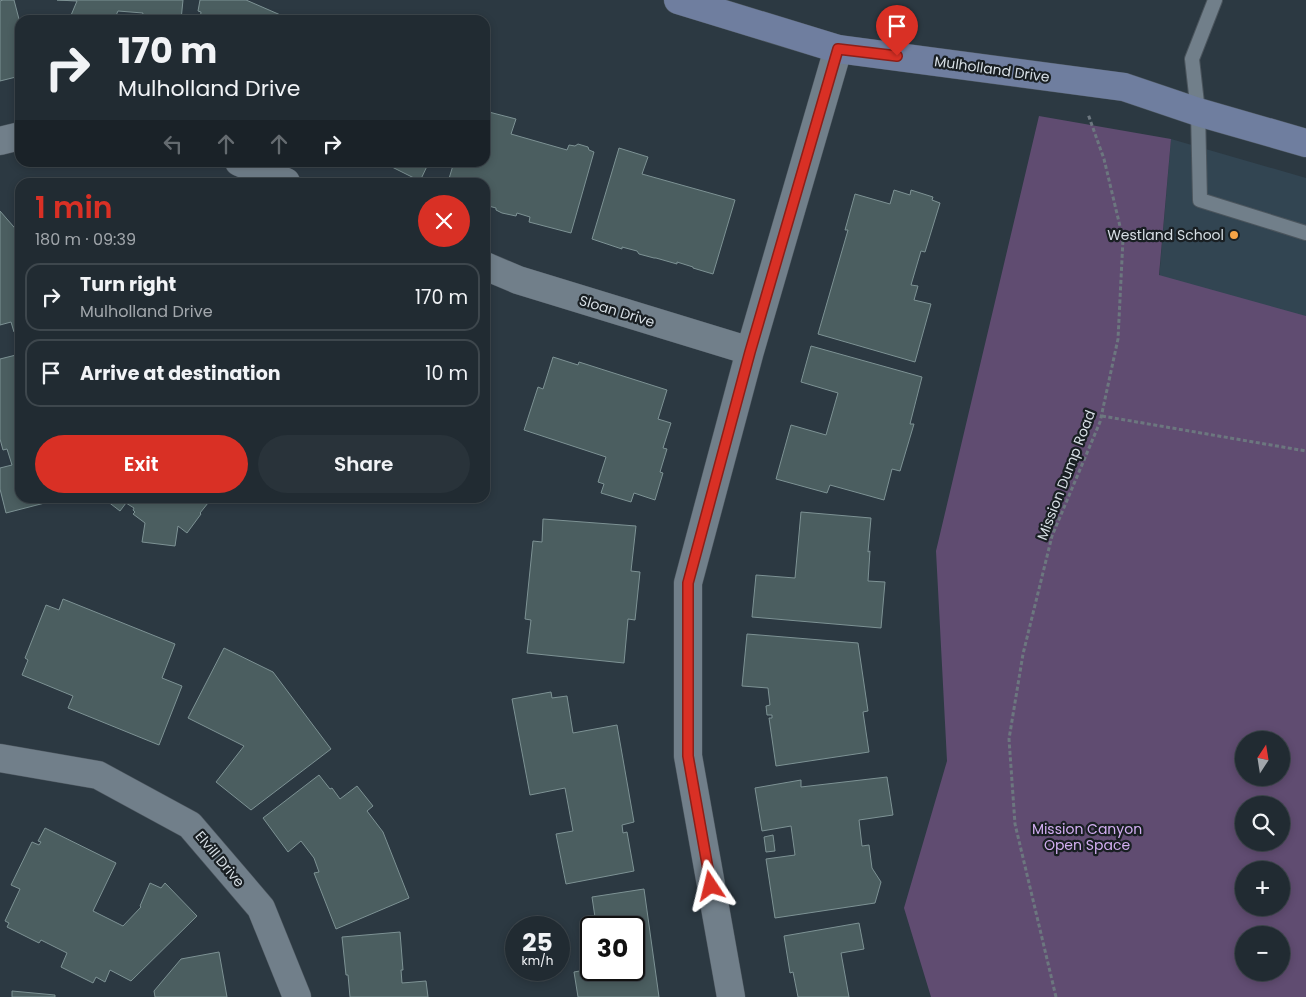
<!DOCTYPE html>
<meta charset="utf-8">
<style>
body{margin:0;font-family:Poppins,sans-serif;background:#29333a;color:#f1f3f6;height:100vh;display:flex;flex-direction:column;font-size:19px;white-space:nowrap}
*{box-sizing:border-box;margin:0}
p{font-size:16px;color:#a2a7ac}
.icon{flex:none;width:28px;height:28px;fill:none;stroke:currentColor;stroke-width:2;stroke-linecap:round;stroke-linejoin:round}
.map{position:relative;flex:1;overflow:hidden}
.drawer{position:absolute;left:15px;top:178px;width:475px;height:325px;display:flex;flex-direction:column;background:#212b32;border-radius:15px;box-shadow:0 2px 8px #0003,0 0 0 1px #3e474d}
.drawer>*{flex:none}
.banner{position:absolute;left:15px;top:15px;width:475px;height:152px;border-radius:15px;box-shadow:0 2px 8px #0003,0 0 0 1px #3e474d;background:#212b32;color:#f1f3f6;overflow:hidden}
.needle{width:32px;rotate:12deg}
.fabs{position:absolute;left:1235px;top:731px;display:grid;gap:10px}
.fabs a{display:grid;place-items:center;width:55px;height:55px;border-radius:50%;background:#212b32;box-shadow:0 2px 8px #0003,0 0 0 1px #3e474d;font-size:25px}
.speed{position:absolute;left:505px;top:916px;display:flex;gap:10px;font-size:25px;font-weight:700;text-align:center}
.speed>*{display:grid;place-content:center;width:65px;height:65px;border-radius:50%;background:#212b32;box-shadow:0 2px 8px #0003,0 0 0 1px #3e474d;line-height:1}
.speed small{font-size:12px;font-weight:400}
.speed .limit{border:2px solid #111;border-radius:8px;background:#fff;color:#111}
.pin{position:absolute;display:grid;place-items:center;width:42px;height:42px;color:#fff;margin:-51px -21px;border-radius:50% 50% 50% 0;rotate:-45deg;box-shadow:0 0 5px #0007}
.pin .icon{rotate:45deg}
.me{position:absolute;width:55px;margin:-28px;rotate:350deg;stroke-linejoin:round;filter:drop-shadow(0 0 4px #0008)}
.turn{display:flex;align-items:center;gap:18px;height:105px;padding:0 20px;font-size:22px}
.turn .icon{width:65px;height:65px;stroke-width:2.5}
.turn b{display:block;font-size:35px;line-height:42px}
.lanes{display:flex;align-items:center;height:48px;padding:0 20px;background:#0003;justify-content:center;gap:25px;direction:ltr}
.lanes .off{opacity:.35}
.round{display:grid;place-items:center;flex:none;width:52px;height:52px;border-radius:26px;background:#29333a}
.summary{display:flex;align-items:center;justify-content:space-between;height:85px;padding:0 20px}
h1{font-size:30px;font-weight:600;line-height:38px;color:#d93025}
.cta{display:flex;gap:10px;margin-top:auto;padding:10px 20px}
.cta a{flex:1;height:58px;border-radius:30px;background:#d93025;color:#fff;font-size:20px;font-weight:600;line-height:58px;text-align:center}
.cta a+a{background:#29333a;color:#f1f3f6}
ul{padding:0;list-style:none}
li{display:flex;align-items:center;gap:15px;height:68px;margin:0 10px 8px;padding:0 10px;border:2px solid #3e474d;border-radius:15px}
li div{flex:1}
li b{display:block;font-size:19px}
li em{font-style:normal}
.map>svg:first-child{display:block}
</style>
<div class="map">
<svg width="1306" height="997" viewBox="0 0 1306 997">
<rect width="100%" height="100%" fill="#2c3942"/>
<path fill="#324552" d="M1171,139l135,39v150l-148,-37z"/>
<path fill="#604c71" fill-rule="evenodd" d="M1039,116l132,23 -12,136 147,41v681h-375l-27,-89 43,-147 -11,-210zM1244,740h37v38h-37zM1244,805h37v37h-37zM1244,870h37v38h-37zM1244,935h37v37h-37z"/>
<path fill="#4b5e60" stroke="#7d9294" d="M3,0h11l6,23v53l-20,5v-80z
M57,0h126l-2,20h-33v-3h-6l1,-4 -25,-2 -4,9h-45l8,-19z
M200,0h46l46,20h-92l1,-8 -3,-1z
M485,111l31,8 -5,15 56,16 2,-5 6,1 3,-2 10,3 1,3 5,2 -23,81 -42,-11 1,-5 -13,-4 -1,3 -14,-3 -6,-3v-2l-11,-3v-23h-37l6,-20h31z
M619,148l29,9 -6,17 93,26 -22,74 -20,-6v-1l-16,-5v2l-21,-6h-2l-15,-4 -2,-3 -15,-4v2l-30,-10z
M382,162h47l-9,19z
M894,190l16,5 1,-5 22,7 -1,3 8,3 -15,49 -4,-1 -10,34 7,1 -4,14 17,4 -16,58 -97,-28 30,-104h-3l10,-36 35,10z
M0,211l20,23v97l-6,1 -3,-10 -11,3z
M811,346l111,31 -12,47h4l-14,47 -8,-2 -8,31 -54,-15 -3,8 -51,-14 15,-54 35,10 12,-42 -37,-11z
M20,354v144h44l-58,15 -6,-24v-21l12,-3 -5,-16 -4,1 -3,-11v-80z
M553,357l25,8 1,-3 88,28 -9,29 13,4 -8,25 4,1 -7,23 3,1 -8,27 -21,-7 -3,9 -30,-9 3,-9 -6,-2 8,-25 -82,-27 14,-43 5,2z
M100,498h112l-12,15 1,1 -14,19 -9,-7 -3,20 -33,-4 3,-19 -12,-9 2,-2 -2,-2 1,-2 -8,-5 -6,8 -13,-10 -2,1z
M801,512l70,6 -3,34 2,-1 -2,30 17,1 -4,46 -129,-11 4,-42 39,3z
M543,519l93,7 -5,45 9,1 -5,48 -7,-1 -4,44 -97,-10 4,-33 -6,-1 8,-78 9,1z
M63,599l112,45 -13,34 20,8 -23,59 -91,-37 5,-12 -51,-21 6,-15 -3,-2 21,-53 13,5z
M747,634l111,9 10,68 -5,1 6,40 -93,14 -7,-48h3v-3h-5l-1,-9 4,-1 -2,-17 -26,-2z
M224,648l49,24 58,77 -80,61 -35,-28 28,-36 -56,-28z
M551,692l1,6 15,-2 6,37 44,-8 17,97 -12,3 1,8 4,-1 7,39 -68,13 -10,-50 17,-3 -8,-43 -35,7 -18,-96z
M319,775l11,14 2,-1 8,11 17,-13 16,20 -6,5 16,21 26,66 -73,31 -22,-56 5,-1 -5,-14 -13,-17 -13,11 -25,-34z
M887,777l6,38 -34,5 3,26 7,-1 3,23 9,14 -6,21 -100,15 -9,-59 29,-4 -4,-29 -29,5 -7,-43 46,-8v7z
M45,828l71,35 -23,48 30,15 18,-19 -1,-1 10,-23 11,5 4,-5 32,33 -66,65 -21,-11 -5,12 -9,-5 -3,6 -32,-16 6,-14 -26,-13 -2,3 -32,-16 2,-4 -4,-2 15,-32 -9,-4 21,-43 7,3 2,-3 -3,-1z
M773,835l2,16 -9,1 -2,-15z
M644,889l15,108h-81l-4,-25 17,-3 43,1v-42h-41l-1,-3 4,-1 -4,-27z
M859,923l5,26 -23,4 8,44h-51l-5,-25 -3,1 -6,-37z
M400,932l3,38h-2l1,13 24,-2 2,16h-78l-2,-22h-2l-4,-38z
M219,952l8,45h-72l-1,-6 27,-32z
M12,991l43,4v2h-43z"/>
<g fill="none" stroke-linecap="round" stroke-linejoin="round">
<defs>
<path id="lane" d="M1215,0l-23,59 6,53 2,88 106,33"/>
<path id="street" d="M0,141l20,-5
M239,162l47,20
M485,266l33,14 232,71
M0,758l98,17 92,50 71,83 36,89
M731,997l-43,-241v-173l62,-232 88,-302"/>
<path id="secondary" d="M678,0l160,49 286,38 74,25 108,31"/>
</defs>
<use href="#lane" stroke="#4b555d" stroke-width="16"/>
<use href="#street" stroke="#4b555d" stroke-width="29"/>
<use href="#secondary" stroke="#4b555d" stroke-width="29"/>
<path stroke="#6c777f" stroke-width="3" stroke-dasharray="4 2.5" stroke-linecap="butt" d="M1102,416l204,35
M1056,997l-41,-173 -6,-85 14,-85 29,-118 48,-114 18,-83 5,-100 -19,-80 -16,-45"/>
<use href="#lane" stroke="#717f8a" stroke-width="14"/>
<use href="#street" stroke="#717f8a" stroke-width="28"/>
<use href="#secondary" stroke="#6f7e9f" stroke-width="28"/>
</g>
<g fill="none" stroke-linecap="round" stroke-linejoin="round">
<defs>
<path id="route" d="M711,886l-23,-130v-173l62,-231 88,-303 59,7"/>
</defs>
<use href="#route" stroke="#8d1f18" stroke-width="12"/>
<use href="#route" stroke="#d93025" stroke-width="9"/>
</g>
<circle fill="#f5a346" stroke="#191f23" stroke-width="2" cx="1234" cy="235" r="5"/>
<g text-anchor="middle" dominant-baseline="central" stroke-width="4.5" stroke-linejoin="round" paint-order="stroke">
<g font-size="14" fill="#d7dfe5" stroke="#191f23">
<text transform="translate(992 69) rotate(8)">Mulholland Drive</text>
<text transform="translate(617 311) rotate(17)">Sloan Drive</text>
<text transform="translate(1066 475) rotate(-69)">Mission Dump Road</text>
<text transform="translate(220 859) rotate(50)">Elvill Drive</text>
</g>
<g font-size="14" fill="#d7dfe5" stroke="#191f23" text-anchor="end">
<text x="1224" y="235">Westland School</text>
</g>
<g font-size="14" fill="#d2aef1" stroke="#191f23">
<text x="1087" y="829">Mission Canyon<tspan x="1087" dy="16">Open Space</tspan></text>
</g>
</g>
</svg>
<div class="fabs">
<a><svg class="needle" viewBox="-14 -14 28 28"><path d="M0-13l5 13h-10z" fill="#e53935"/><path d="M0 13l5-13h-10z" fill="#a2a7ac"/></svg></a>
<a><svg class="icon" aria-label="search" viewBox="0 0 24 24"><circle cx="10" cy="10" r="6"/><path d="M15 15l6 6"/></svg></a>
<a>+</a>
<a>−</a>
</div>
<div class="speed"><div>25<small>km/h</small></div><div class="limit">30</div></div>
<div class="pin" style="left:897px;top:56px;background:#d93025"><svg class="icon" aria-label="arrive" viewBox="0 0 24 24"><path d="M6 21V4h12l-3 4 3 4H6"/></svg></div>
<svg class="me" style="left:711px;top:886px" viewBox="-20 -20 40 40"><path d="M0-17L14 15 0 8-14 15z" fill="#d93025" stroke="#fff" stroke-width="4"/></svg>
<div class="banner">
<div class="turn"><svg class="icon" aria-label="right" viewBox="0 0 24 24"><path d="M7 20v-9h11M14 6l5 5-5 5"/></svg><div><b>170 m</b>Mulholland Drive</div></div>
<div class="lanes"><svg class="icon off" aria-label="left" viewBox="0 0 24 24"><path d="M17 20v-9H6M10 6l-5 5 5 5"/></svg><svg class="icon off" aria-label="ahead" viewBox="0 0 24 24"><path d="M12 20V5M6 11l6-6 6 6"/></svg><svg class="icon off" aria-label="ahead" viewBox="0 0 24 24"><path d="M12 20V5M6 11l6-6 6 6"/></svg><svg class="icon" aria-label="right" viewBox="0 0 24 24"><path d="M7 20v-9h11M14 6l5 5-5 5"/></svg></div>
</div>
<section class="drawer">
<div class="summary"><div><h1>1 min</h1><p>180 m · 09:39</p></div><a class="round" style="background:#d93025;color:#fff"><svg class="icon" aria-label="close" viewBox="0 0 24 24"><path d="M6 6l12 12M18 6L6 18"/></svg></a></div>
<ul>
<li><svg class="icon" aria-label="right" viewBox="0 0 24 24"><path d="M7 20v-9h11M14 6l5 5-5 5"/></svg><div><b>Turn right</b><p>Mulholland Drive</p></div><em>170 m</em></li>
<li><svg class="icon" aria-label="arrive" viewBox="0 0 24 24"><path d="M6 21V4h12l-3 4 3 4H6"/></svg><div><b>Arrive at destination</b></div><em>10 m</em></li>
</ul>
<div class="cta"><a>Exit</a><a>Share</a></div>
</section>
</div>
